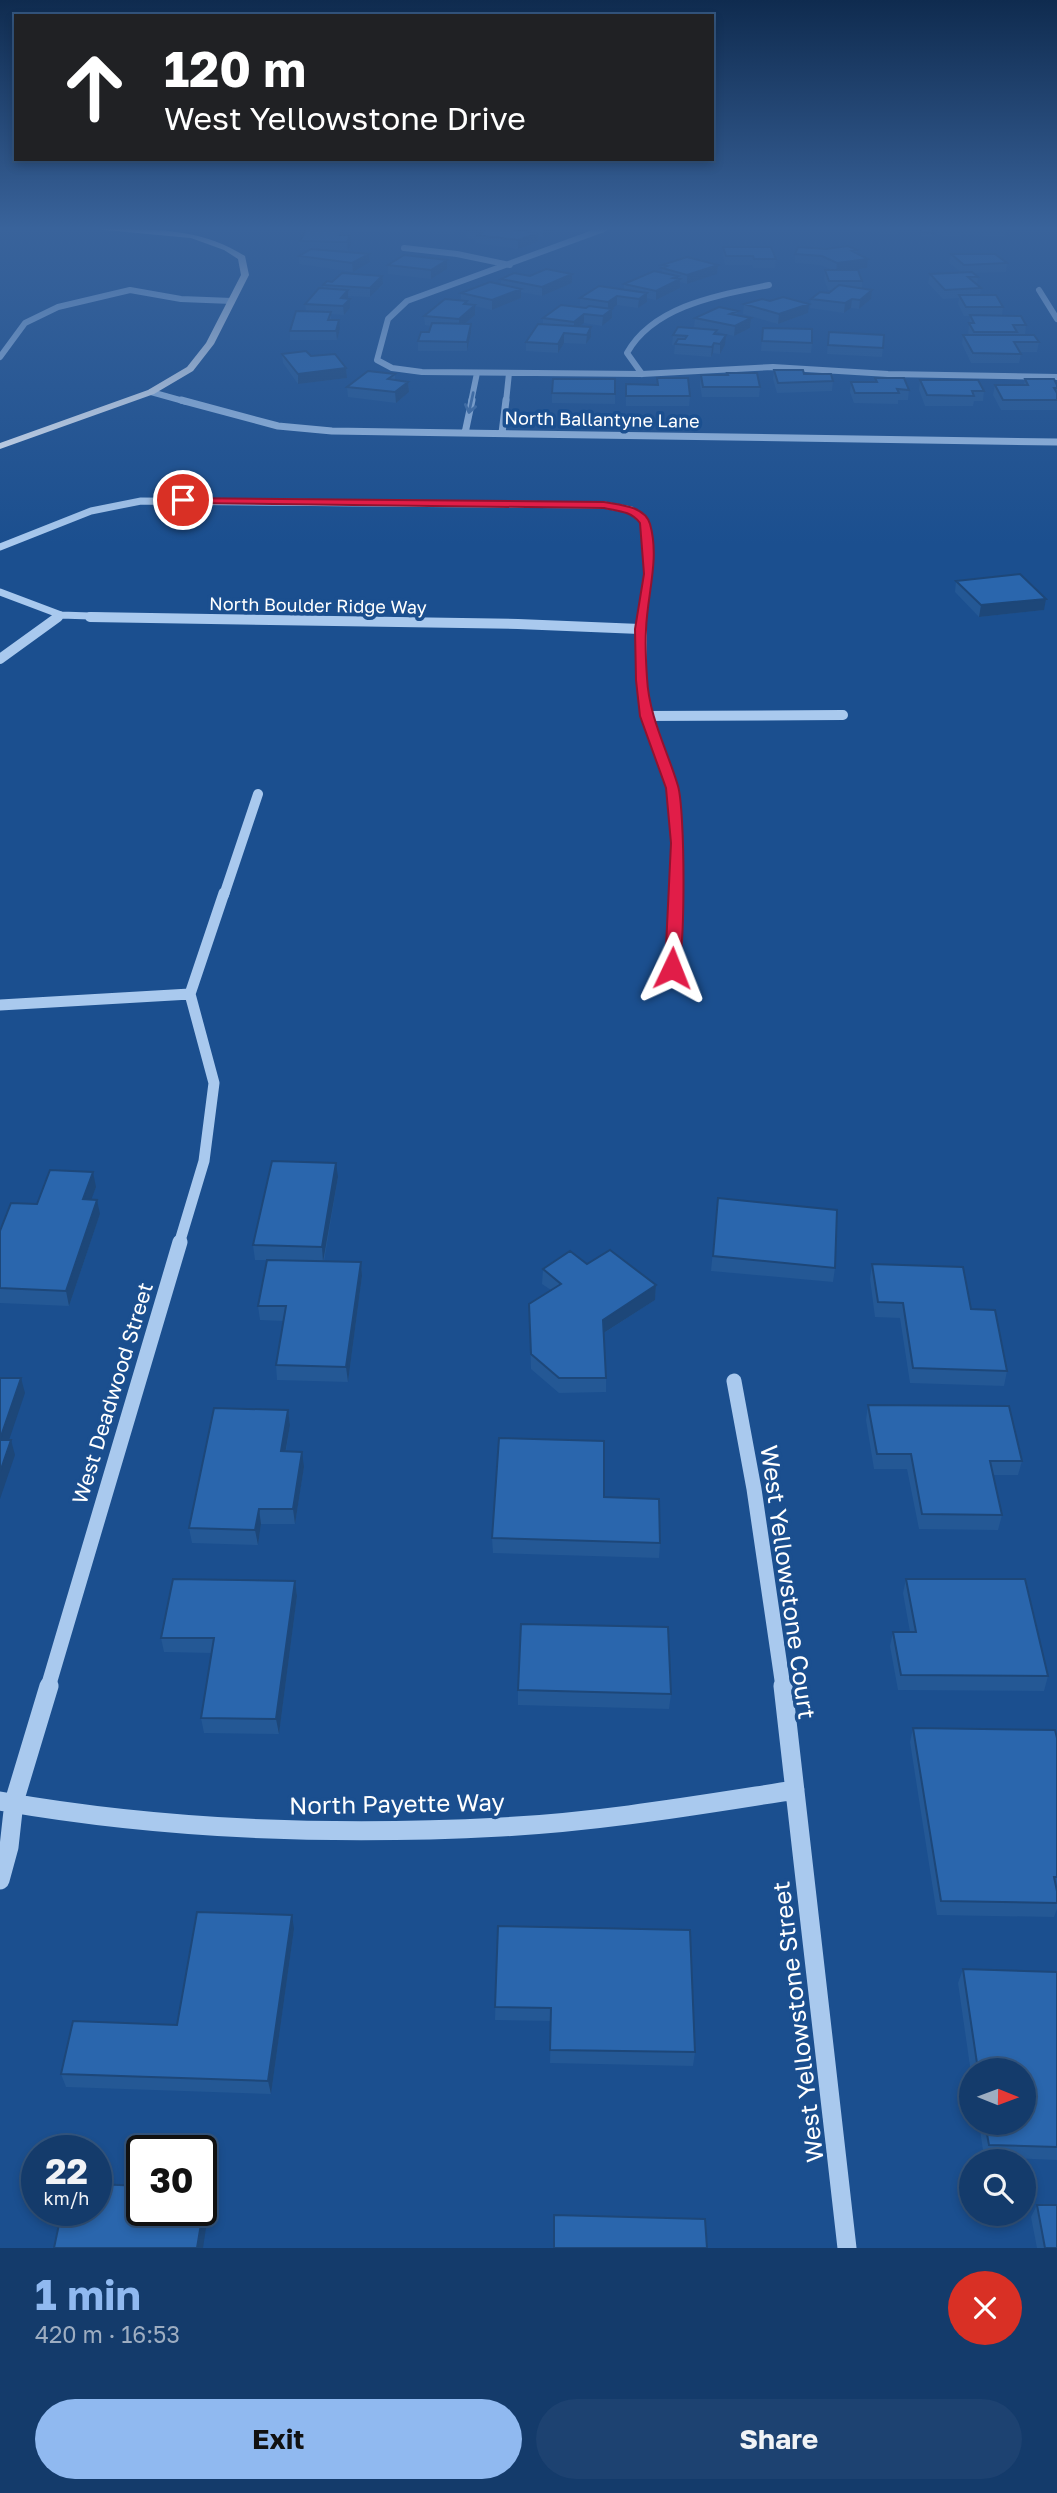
<!DOCTYPE html>
<meta charset="utf-8">
<style>
body{margin:0;font-family:"Golos Text",sans-serif;background:#1d4271;color:#f1f3f6;height:100vh;display:flex;flex-direction:column;font-size:26px;white-space:nowrap}
*{box-sizing:border-box;margin:0}
p{font-size:23px;color:#9dadc1}
.icon{flex:none;width:38px;height:38px;fill:none;stroke:currentColor;stroke-width:2;stroke-linecap:round;stroke-linejoin:round}
.map{position:relative;height:2248px;overflow:hidden}
.side{display:flex;flex-direction:column;background:#143b6b;flex:1}
.side>*{flex:none}
.banner{position:absolute;left:14px;top:14px;width:700px;height:147px;border-radius:0px;box-shadow:0 4px 10px #0003,0 0 0 2px #33557e;background:#202124;color:#fff;overflow:hidden}
.needle{width:46px;rotate:91deg}
.controls{position:absolute;left:959px;top:2058px;display:grid;gap:14px}
.controls a{display:grid;place-items:center;width:77px;height:77px;border-radius:50%;background:#143b6b;box-shadow:0 4px 10px #0003,0 0 0 2px #33557e;font-size:35px}
.speed{position:absolute;left:21px;top:2135px;display:flex;gap:14px;font-size:35px;font-weight:700;text-align:center}
.speed>*{display:grid;place-content:center;width:91px;height:91px;border-radius:50%;background:#143b6b;box-shadow:0 4px 10px #0003,0 0 0 2px #33557e;line-height:1}
.speed small{font-size:18px;font-weight:400}
.speed .limit{border:4px solid #111;border-radius:10px;background:#fff;color:#111}
.pin{position:absolute;display:grid;place-items:center;width:60px;height:60px;color:#fff;margin:-30px;border:4px solid #fff;border-radius:50%;box-shadow:0 2px 7px #0007}
.me{position:absolute;width:77px;margin:-38px;rotate:2deg;stroke-linejoin:round;filter:drop-shadow(0 0 5px #0008)}
.turn{display:flex;align-items:center;gap:24px;height:147px;padding:0 35px;font-size:32px}
.turn .icon{width:91px;height:91px;stroke-width:2.5}
.turn b{display:block;font-size:49px;line-height:60px}
.round{display:grid;place-items:center;flex:none;width:74px;height:74px;border-radius:37px;background:#1d4271}
.head{display:flex;align-items:center;justify-content:space-between;height:119px;padding:0 35px}
h1{font-size:42px;font-weight:700;line-height:52px;color:#90b9f0}
.cta{display:flex;gap:14px;margin-top:auto;padding:14px 35px}
.cta a{flex:1;height:80px;border-radius:42px;background:#90b9f0;color:#111;font-size:28px;font-weight:700;line-height:80px;text-align:center}
.cta a+a{background:#1d4271;color:#f1f3f6}
.map>svg:first-child{display:block}
</style>
<div class="map">
<svg width="1057" height="2248" viewBox="0 0 1057 2248">
<rect width="100%" height="100%" fill="#1b4f8f"/>
<g fill="none" stroke-linecap="round" stroke-linejoin="round">
<path stroke="#a9c9ee" stroke-width="6" d="M604,229l-197,72 -19,18 -11,41 15,8 30,4 220,2 131,-7 115,7 169,3
M404,248l53,6 53,11
M1039,290l18,29
M0,357l25,-34 33,-16 72,-17 51,9 51,2
M642,374l-15,-21c27,-48 93,-58 142,-68
M151,392l36,10
M471,402l6,-29
M506,402l3,-29"/>
<path stroke="#a9c9ee" stroke-width="7" d="M181,400l97,26 54,5 725,11
M465,433l7,-33
M502,433l4,-33
M0,547l91,-36 50,-10 463,4 27,5 14,13 4,51 -7,45
M0,592l61,23 117,4
M55,619l6,-4"/>
<path stroke="#a9c9ee" stroke-width="10" d="M90,617l428,7 122,5
M642,617l-1,63 5,36 26,72 5,55 -2,52
M0,659l58,-42
M646,716l197,-1
M224,895l34,-101"/>
<path stroke="#a9c9ee" stroke-width="11" d="M672,968l3,-75
M190,994l34,-101
M0,1005l190,-11
M179,1244l25,-83 10,-78 -24,-89"/>
<path stroke="#a9c9ee" stroke-width="15" d="M734,1381l20,108 29,198
M48,1687l132,-445"/>
<path stroke="#a9c9ee" stroke-width="19" d="M783,1686l64,562
M0,1801c165,29 333,35 501,26 99,-5 197,-22 294,-37
M0,1880l9,-33 5,-45 35,-116"/>
<path fill="#f0f6ff" fill-rule="evenodd" d="M94,229c53,0 104,-3 151,27l4,19 -35,69 -21,27 -39,23 -154,55v-6l148,-53 39,-23 19,-24 35,-68 -3,-16 -14,-9 -33,-12z"/>
</g>
<path fill="#245895" d="M355,229h46v4h-21v-2l-25,1z
M417,229h40l-2,5 -38,-1z
M467,229h86v4l-10,4 -5,-1v6l-20,7 -42,-6v-3l-10,-2z
M836,229h63l-4,6z
M921,229l12,4 -1,4h-11z
M936,229h70l-1,7 -44,-1v2l-23,-2z
M343,235l8,9 -3,7 -21,-1 42,4 1,8 -17,10 -54,-8v-8l10,-6h-9v-9z
M723,247l53,12 -1,9h-22l-1,-3h-27l-2,-9z
M857,250v3l11,6 -1,9 -16,2 11,11v8l9,10 -12,10 -8,-1 -7,5 -34,-5 1,-9 18,-6 4,-3h-5l-4,-11 1,-9h7l-11,-5 -26,-2v-9z
M951,254l56,9 -1,9 -32,1 4,4 -1,7 4,4 -1,7 23,12 -1,9 24,9 -1,9 -8,1 22,7 -2,10h-17l1,2 -2,9h-48l-9,-19 1,-9h6l-1,-2 2,-17h-6l-6,-12 1,-6 -16,1 -15,-16 2,-9 31,-2 -12,-9z
M388,265l59,4 -16,10 -43,-5z
M662,265h56l-1,9 -30,10 -7,-2v6l-24,12 -9,-2v4l-9,6 -21,-3 -5,4v9l-10,8 -18,-3 -4,3 11,11 -5,7 -22,-1 -6,10 -32,-2v-9l17,-18v-6l37,-11v-9l44,-8v-6l38,-11z
M501,279l71,4 -30,13 -21,-4v6l-29,12 -17,-4v9l-10,9 6,9 -4,18h-49v-10l11,-9 2,-6 -6,-1 -1,-9 37,-15v-8l40,-9z
M383,284l-13,13 -22,-1 2,12 -6,7 -13,-1v6l9,9 -3,11h-47v-9l16,-20 -1,-7 19,-15 -1,-4z
M744,304l64,9 -30,11 -35,-10z
M738,311l-1,4 14,3 -1,10 -16,8 -17,-4 -1,2 9,11 -5,9 -7,-1 -2,4 -37,-3 1,-9h-3l1,-10 33,-6 -12,-2 1,-9z
M763,328l49,15 -1,10 -50,-2z
M829,332l55,3 -2,22 -55,-3z
M282,354l29,2 35,12 1,10 -49,6 -15,-21z
M774,370l30,4 29,7 -1,10 -55,2 -4,-14z
M395,374v6l13,2 1,10 -13,11 -48,-6 -1,-10z
M701,375l59,12 -1,10h-57l-2,-12z
M657,378l33,18 -1,10h-63v-22l31,1z
M875,378l34,12 -1,10h-10v4l-44,-1 -4,-11 1,-10h24z
M615,379v25l-63,-1v-10z
M1025,379l32,6v25h-56l-8,-15 2,-10h29z
M920,380l64,11 -1,10h-9l-1,5h-48l-6,-16z
M956,581l88,29 -65,7 -24,-25z
M338,1177l-14,84 37,1 1,14 -14,106 -71,-2 -1,-15 7,-44 -23,-1 -2,-14 9,-46h-12l-2,-15z
M96,1187l-5,12 9,15 -31,92 -69,-3v-72z
M718,1198l117,70 -2,14 -122,-11z
M587,1264l69,21 -1,15 -51,33 2,45v14l-47,1 -28,-24 -2,-65 22,-14 -9,-6 1,-15z
M872,1264l135,107 -3,15 -94,-3 -10,-65 -25,-1 -5,-38z
M868,1405l154,56 -4,14h-25l9,40 -4,15 -79,-1 -12,-60h-33l-8,-49z
M288,1410l2,15 -4,26 18,16 -9,57h-34l-3,21 -66,-2 -3,-15z
M492,1538l168,5 -1,15 -166,-5z
M906,1579l142,97 -4,15 -146,-1 -8,-44 3,-14h17l-7,-39z
M295,1581l2,15 -18,138 -75,-1 -3,-15 11,-65 -48,-1 -3,-14z
M518,1690l153,4 -2,15 -151,-4z
M913,1728l144,10v171l-3,8 -117,-2 -27,-173z
M498,1926l197,126 -2,14 -143,-3 1,-42 -56,-1z
M294,1929l-23,165 -205,-7 -5,-13 116,-49z
M963,1969l94,3v188l-73,-3 -5,-34h45v-53h-53v3l-13,-90z
M1037,2205l20,43h-20l-6,-31z"/>
<path fill="#1d4779" d="M543,229h10v4l-10,4z
M538,233v9l-20,7v-9z
M350,235l1,9 -3,7 -1,-9z
M369,254l1,8 -17,10 -1,-9z
M868,259l-1,9 -31,4 1,-9z
M447,260v9l-16,10v-9z
M718,265l-1,9 -30,10v-9z
M572,274v9l-30,13v-9z
M382,276l1,8 -13,13v-9z
M678,276v4l2,-1v9l-24,12v-9z
M521,289v9l-29,12v-10z
M348,290v9l-7,-1z
M872,290l-1,9 -12,10 1,-9z
M647,293v9l-9,6 1,-9z
M617,296v9l-9,7v-10z
M350,299v9l-6,7 -1,-9z
M852,299l-1,9 -7,5 1,-10z
M809,304l-1,9 -30,11 1,-10z
M475,305v10l-16,14v-10z
M612,309v9l-10,8 1,-10z
M584,314v9l-10,8v-9z
M751,318l-1,10 -16,8 1,-10z
M339,320l1,9 -3,11 -1,-9z
M471,324v9l-4,18v-9z
M591,327v10l-5,7 1,-9z
M564,333v10l-6,10v-9z
M726,335l-1,10 -5,9v-10z
M714,343l-1,10 -2,4 1,-10z
M346,368l1,10 -49,6v-10z
M408,382l1,10 -13,11 -1,-11z
M1046,599l-2,11 -65,7 2,-12z
M336,1163l2,14 -15,85 -1,-15z
M93,1172l3,15 -10,27 -3,-15z
M97,1200l3,14 -31,92 -3,-15z
M361,1262l1,14 -14,106 -2,-15z
M656,1285l-1,15 -53,34 1,-14z
M21,1378l4,15 -21,62 -4,-16z
M288,1410l2,15 -7,41 -2,-15z
M11,1440l4,15 -15,44v-27z
M302,1452l2,15 -9,57 -2,-15z
M259,1509l2,15 -3,21 -3,-15z
M295,1581l2,15 -18,138 -3,-15z
M292,1915l2,14 -23,165 -3,-13z
M207,2188l3,13 -7,47h-6z"/>
<path fill="#2a66ad" stroke="#1d4779" stroke-width="2" d="M306,229h37l-3,6h10l-3,7 -47,-1z
M511,229l27,4 -20,7 -42,-5 6,-2 -16,-3z
M921,229h11l1,4 -11,-1z
M848,246l9,4 -5,1 16,8 -31,4 -15,-7 -27,-2 3,-7 28,2z
M723,247h48l5,12h-22l-1,-3h-27z
M311,249l58,5 -17,9 -53,-7z
M951,254h44l12,9 -43,2z
M404,255l43,5 -16,10 -43,-5z
M687,257l31,8 -31,10 -25,-7 5,-2 -5,-1z
M546,269l26,5 -30,13 -41,-8 13,-6 16,3z
M825,270h33l4,11h-33z
M654,271l24,5 -5,2 7,1 -24,12 -32,-7z
M972,272l6,5h-10l13,11 -36,2 -15,-16z
M342,273l40,3 -12,12 -47,-3 4,-4 5,1z
M490,282l31,7 -29,11 -31,-7z
M839,285l33,5 -12,10 -8,-1 -7,4 -34,-4 9,-7 9,1z
M599,286l48,7 -8,6 -22,-3 -9,6 -28,-4z
M319,288l29,2 -7,8 9,1 -7,7 -38,-2z
M959,295h37l7,12h-37z
M783,297l26,7 -30,10 -35,-10 18,-5 8,2z
M445,299l22,2 -3,3 11,1 -16,14 -35,-3z
M561,305l25,3 3,-2 23,3 -9,7 -19,-2 -10,8 -31,-4z
M719,307l19,4 -8,3 21,4 -16,8 -40,-8z
M296,311l35,1 -3,8h11l-3,11h-46z
M970,315l51,1 5,9h-13l4,7h-43l-5,-9h5z
M432,323l39,1 -4,18 -49,-1 3,-9h8z
M538,324l53,3 -4,8 -23,-2 -6,11 -32,-2z
M678,327l39,3 -3,4 12,1 -6,9 -6,-1 -2,4 -37,-3 3,-5h7l2,-3 -14,-1z
M763,328l49,1v14l-50,-2z
M829,332l55,3 -1,13 -55,-3z
M963,335h71l5,7h-25l7,12 -48,-1z
M306,351l5,5 24,-2 11,14 -48,6 -16,-20z
M774,370h29l1,4h27l2,7 -55,2z
M368,371l27,3 -7,5 20,3 -13,10 -48,-5z
M727,373h30l3,14h-57l-2,-12h27z
M657,378h31l2,18h-64v-12l32,1z
M875,378h29l5,12 -12,-1 2,4h-44l-4,-11h26z
M553,379h62v15l-63,-1z
M1025,379h29l3,6v3h-3l3,5v7h-54l-8,-15h33z
M920,380h58l6,11h-12l2,5 -47,-1z
M1020,574l26,25 -65,6 -25,-24z
M272,1161l64,2 -14,84 -69,-2z
M50,1170l43,2 -10,27 14,1 -31,91 -66,-3v-57l11,-28 26,1z
M718,1198l119,12 -2,58 -122,-12z
M610,1250l46,35 -53,35 3,58h-47l-28,-24 -2,-50 32,-20 -18,-15 27,-18 17,13z
M267,1260l94,2 -15,105 -70,-2 10,-59h-28z
M872,1264l91,3 8,42 24,1 12,61 -94,-3 -10,-65 -25,-1z
M0,1378h21l-21,61z
M868,1405l141,1 13,55h-32l12,54 -80,-1 -11,-60h-34z
M214,1408l74,2 -7,41 21,1 -9,57h-34l-4,21 -66,-2z
M499,1438l105,3v56l55,2 1,44 -168,-5z
M0,1440h11l-11,32z
M173,1579l122,2 -19,138 -75,-1 13,-80h-53z
M906,1579h119l23,97 -147,-1 -8,-43h23z
M521,1624l147,3 3,67 -153,-4z
M913,1728l142,2 2,8v139h-3l3,14v12l-116,-2z
M197,1912l95,3 -24,166 -207,-7 12,-53 104,4z
M498,1926l192,4 5,122 -145,-2 1,-42 -56,-1z
M963,1969l94,3v175l-68,-2 -4,-22h39v-53h-46z
M96,2184l46,2v24h59v-22h6l-10,60h-143l8,-38h34z
M1037,2205h20v43h-12z
M554,2215l151,4 2,29h-153z"/>
<defs><path id="oneway-shaft" d="M-6 0H5M1.5-3L5.5 0L1.5 3" fill="none" stroke-width="1.6" stroke-linecap="round" stroke-linejoin="round" transform="scale(1.75)"/></defs>
<use stroke="#4674ac" href="#oneway-shaft" transform="translate(471 403) rotate(102)"/>
<linearGradient id="sky" x2="0" y2="1"><stop stop-color="#0f2b4f"/><stop offset="0.42" stop-color="#39639b"/><stop offset="1" stop-color="#39639b" stop-opacity="0"/></linearGradient>
<rect width="1057" height="544" fill="url(#sky)"/>
<path fill="#e11d48" stroke="#92132f" stroke-width="2" d="M180,498l424,4c16,3 41,4 46,22 10,35 -3,71 -4,106 -1,16 0,33 1,48 2,39 20,71 31,108 7,24 8,166 -1,185l-5,2 -7,-5 6,-125 -5,-55 -26,-72 -4,-36 -1,-51 9,-55 -4,-51c-9,-12 -22,-12 -36,-15l-421,-5h-3z"/>
<g text-anchor="middle" dominant-baseline="central" stroke-width="7" stroke-linejoin="round" paint-order="stroke">
<g font-size="18" fill="#fff" stroke="#1b4f8f">
<text transform="translate(602 419) rotate(1)">North Ballantyne Lane</text>
<text transform="translate(318 605) rotate(1)">North Boulder Ridge Way</text>
</g>
<g font-size="21" fill="#fff" stroke="#1b4f8f">
<text transform="translate(112 1393) rotate(-73)">West Deadwood Street</text>
</g>
<g font-size="24" fill="#fff" stroke="#1b4f8f">
<text transform="translate(789 1582) rotate(82)">West Yellowstone Court</text>
<text transform="translate(397 1803) rotate(-1)">North Payette Way</text>
<text transform="translate(797 2022) rotate(-97)">West Yellowstone Street</text>
</g>
</g>
</svg>
<div class="controls">
<a><svg class="needle" viewBox="-14 -14 28 28"><path d="M0-13l5 13h-10z" fill="#e53935"/><path d="M0 13l5-13h-10z" fill="#9dadc1"/></svg></a>
<a><svg class="icon" aria-label="search" viewBox="0 0 24 24"><circle cx="10" cy="10" r="6"/><path d="M15 15l6 6"/></svg></a>
</div>
<div class="speed"><div>22<small>km/h</small></div><div class="limit">30</div></div>
<div class="pin" style="left:183px;top:500px;background:#d93025"><svg class="icon" aria-label="arrive" viewBox="0 0 24 24"><path d="M6 21V4h12l-3 4 3 4H6"/></svg></div>
<svg class="me" style="left:672px;top:968px" viewBox="-20 -20 40 40"><path d="M0-17L14 15 0 8-14 15z" fill="#e11d48" stroke="#fff" stroke-width="4"/></svg>
<div class="banner">
<div class="turn"><svg class="icon" aria-label="ahead" viewBox="0 0 24 24"><path d="M12 20V5M6 11l6-6 6 6"/></svg><div><b>120 m</b>West Yellowstone Drive</div></div>
</div>
</div>
<section class="side">
<div class="head"><div><h1>1 min</h1><p>420 m · 16:53</p></div><a class="round" style="background:#d93025;color:#fff"><svg class="icon" aria-label="close" viewBox="0 0 24 24"><path d="M6 6l12 12M18 6L6 18"/></svg></a></div>
<div class="cta"><a>Exit</a><a>Share</a></div>
</section>
